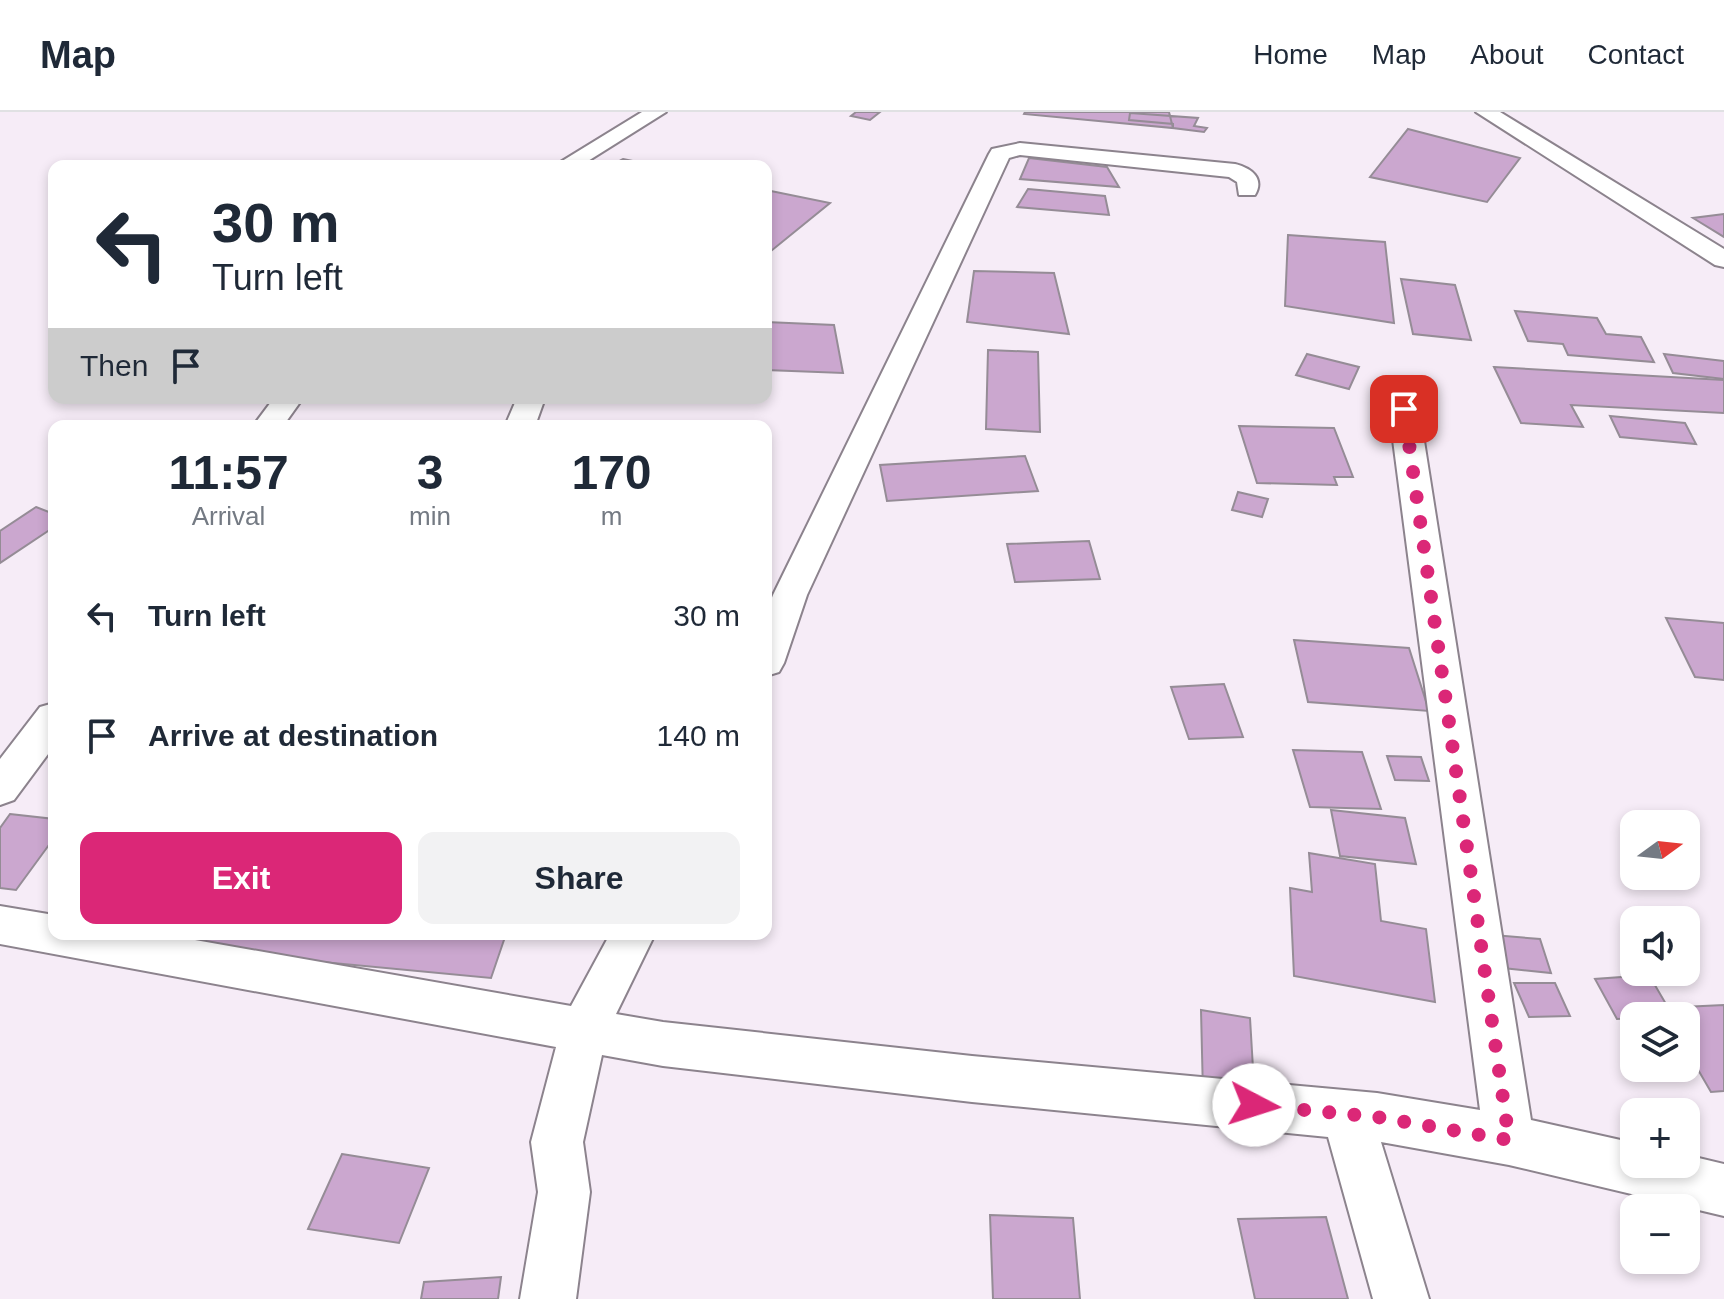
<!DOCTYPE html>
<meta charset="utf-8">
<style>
body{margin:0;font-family:Helvetica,sans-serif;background:#f2f2f3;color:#1f2937;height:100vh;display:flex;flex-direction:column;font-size:30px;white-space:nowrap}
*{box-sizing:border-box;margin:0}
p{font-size:26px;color:#747a83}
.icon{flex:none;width:44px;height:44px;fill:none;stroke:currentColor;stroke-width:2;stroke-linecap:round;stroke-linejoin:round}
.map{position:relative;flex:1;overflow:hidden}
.details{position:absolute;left:48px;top:308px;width:724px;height:520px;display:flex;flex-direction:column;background:#fff;border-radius:16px;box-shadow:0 4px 12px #0003}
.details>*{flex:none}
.top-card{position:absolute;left:48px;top:48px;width:724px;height:244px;border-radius:16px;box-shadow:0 4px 12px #0003;background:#fff;color:#1f2937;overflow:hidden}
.needle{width:52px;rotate:75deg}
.buttons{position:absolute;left:1620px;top:698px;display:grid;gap:16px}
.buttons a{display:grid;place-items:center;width:80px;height:80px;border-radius:16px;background:#fff;box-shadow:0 4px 12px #0003;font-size:40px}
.pin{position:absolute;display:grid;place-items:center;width:68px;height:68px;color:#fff;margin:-34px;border-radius:16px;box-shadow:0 4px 12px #0006}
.me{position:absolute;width:88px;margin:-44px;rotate:95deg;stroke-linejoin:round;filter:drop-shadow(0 0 6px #0008)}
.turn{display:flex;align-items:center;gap:28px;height:168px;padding:0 32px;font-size:36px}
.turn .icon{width:104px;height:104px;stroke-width:2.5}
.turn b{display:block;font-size:56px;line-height:68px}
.then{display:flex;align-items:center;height:76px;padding:0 32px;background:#0003;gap:16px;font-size:30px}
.eta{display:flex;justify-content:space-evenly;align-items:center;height:136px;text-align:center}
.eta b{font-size:48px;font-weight:800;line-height:56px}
.button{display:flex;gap:16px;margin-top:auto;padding:16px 32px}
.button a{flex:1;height:92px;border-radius:16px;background:#db2777;color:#fff;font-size:32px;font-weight:800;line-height:92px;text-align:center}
.button a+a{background:#f2f2f3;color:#1f2937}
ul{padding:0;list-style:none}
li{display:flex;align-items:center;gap:24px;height:120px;padding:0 32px}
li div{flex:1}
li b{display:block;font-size:30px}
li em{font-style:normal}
header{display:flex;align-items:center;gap:48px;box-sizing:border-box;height:112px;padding:0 40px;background:#fff;border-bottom:2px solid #e0e1e3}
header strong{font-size:38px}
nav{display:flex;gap:44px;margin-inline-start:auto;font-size:28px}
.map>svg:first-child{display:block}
</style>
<header>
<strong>Map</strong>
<nav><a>Home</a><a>Map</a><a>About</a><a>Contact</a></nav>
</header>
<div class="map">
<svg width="1724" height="1187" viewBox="0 0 1724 1187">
<rect width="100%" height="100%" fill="#f6ecf7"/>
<path fill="#cba7cf" stroke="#958c96" stroke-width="2" d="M856,0h24l-10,8 -19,-4z
M1025,0h144l4,16 -149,-14z
M1130,1l68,5 -4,8 13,2 -3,4 -31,-4v-4l-44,-4z
M1408,17l112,29 -33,44 -117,-25z
M1029,46l78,9 12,20 -99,-8z
M623,47l34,7h-47z
M1028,77l77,7 4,19 -92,-8z
M766,78l64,13 -59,48 -5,-1z
M1724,102v23l-31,-19z
M1288,123l97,7 9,81 -109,-17z
M974,159l80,2 15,61 -102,-12z
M1401,167l54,6 16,55 -58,-6z
M1515,199l82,7 9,16 35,3 13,25 -86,-7 -5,-11 -35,-3z
M766,210l68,3 9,48 -77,-3z
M988,238l50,2 2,80 -54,-3z
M1307,242l52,13 -10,22 -53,-14z
M1664,242l60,7v18l-51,-6z
M1494,255l230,13v33l-153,-8 12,22 -62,-4z
M1610,304l75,7 11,21 -76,-7z
M1239,314l95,2 19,49h-19l3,8 -80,-2z
M1025,344l13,35 -151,10 -7,-36z
M1238,380l30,7 -6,18 -30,-7z
M36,395l18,7v13l-54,36v-32z
M1089,429l11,38 -85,3 -8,-38z
M1666,506l58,5v57l-29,-3z
M1294,528l115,8 20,63 -121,-9z
M1224,572l19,53 -54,2 -18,-52z
M1293,638l69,2 19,57 -71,-2z
M1387,644l34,1 8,24 -34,-1z
M1331,698l74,8 11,46 -76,-8z
M10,702l44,5v19l-38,52 -16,-2v-60z
M1309,741l66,11 6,57 45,8 9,73 -141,-26 -4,-88 22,4z
M194,822h312l-15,44 -306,-29z
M1493,823l47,4 11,34 -48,-5z
M1649,863l24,41 -56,3 -22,-40z
M1514,871h41l15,33 -41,1z
M1724,893v86l-13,1 -25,-43v-33h-19l-5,-8z
M1201,898l49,8 5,84 -52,-8z
M342,1042l87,14 -30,75 -91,-14z
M990,1103l83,3 7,81h-87z
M1326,1105l22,82h-93l-17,-80z
M501,1165l-3,22h-77l3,-17z"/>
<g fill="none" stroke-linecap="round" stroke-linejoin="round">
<defs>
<path id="minor" d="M642,0h24l-86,54h-26z
M1476,0h24l224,137v18l-9,-2z
M1020,31l215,21c16,4 30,14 20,31h-16l-2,-13 -8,-5 -209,-22 -11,3 -202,437 -23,68 -5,9 -13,4v-63l7,-18 216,-441 3,-5z
M274,286h29l-20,28h-30z
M517,286h28l-10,28h-30z
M1404,288l10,3 5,6 112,711 103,23v21h52v-9l38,9v52l-215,-51 -128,-23 48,157h-56l-45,-162 -356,-35 -309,-36 -61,-11 -19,87 7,50 -14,107h-56l18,-107 -7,-50 25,-95 -556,-103v-38l54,9v19h107l410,72 39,-72h45l-39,80 47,8 309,34 405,37 103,17 -91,-701 5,-6z
M54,591v43l-40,54 -14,5v-46l40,-52z"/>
</defs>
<use href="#minor" stroke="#8c838d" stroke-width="4"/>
<use href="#minor" fill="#fff" fill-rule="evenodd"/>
</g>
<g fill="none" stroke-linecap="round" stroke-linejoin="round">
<path stroke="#db2777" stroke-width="14" stroke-dasharray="0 25.2" d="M1254,993l123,12 132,23 -105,-731"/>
</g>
</svg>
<div class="buttons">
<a><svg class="needle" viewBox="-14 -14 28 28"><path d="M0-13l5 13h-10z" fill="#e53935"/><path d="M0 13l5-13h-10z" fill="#747a83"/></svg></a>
<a><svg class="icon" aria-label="sound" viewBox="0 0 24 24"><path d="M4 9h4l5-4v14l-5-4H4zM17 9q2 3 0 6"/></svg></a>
<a><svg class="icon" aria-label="layers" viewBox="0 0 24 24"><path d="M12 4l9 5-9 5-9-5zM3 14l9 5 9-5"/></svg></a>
<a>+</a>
<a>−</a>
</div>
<div class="pin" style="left:1404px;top:297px;background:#d93025"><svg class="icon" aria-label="arrive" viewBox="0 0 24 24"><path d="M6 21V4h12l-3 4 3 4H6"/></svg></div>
<svg class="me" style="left:1254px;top:993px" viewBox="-20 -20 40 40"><circle r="19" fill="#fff"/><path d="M0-13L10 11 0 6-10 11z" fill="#db2777"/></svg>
<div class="top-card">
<div class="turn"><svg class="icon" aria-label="left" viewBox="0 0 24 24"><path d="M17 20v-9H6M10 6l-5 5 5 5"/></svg><div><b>30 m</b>Turn left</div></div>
<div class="then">Then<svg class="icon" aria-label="arrive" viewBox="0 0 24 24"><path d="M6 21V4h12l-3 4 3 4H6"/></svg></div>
</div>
<section class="details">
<div class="eta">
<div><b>11:57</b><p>Arrival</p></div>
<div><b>3</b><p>min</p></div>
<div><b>170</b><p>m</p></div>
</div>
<ul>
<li><svg class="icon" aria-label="left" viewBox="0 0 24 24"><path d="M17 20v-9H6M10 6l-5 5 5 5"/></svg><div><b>Turn left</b></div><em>30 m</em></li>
<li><svg class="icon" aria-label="arrive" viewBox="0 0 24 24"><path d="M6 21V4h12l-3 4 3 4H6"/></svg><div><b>Arrive at destination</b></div><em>140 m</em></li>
</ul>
<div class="button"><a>Exit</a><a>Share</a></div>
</section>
</div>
